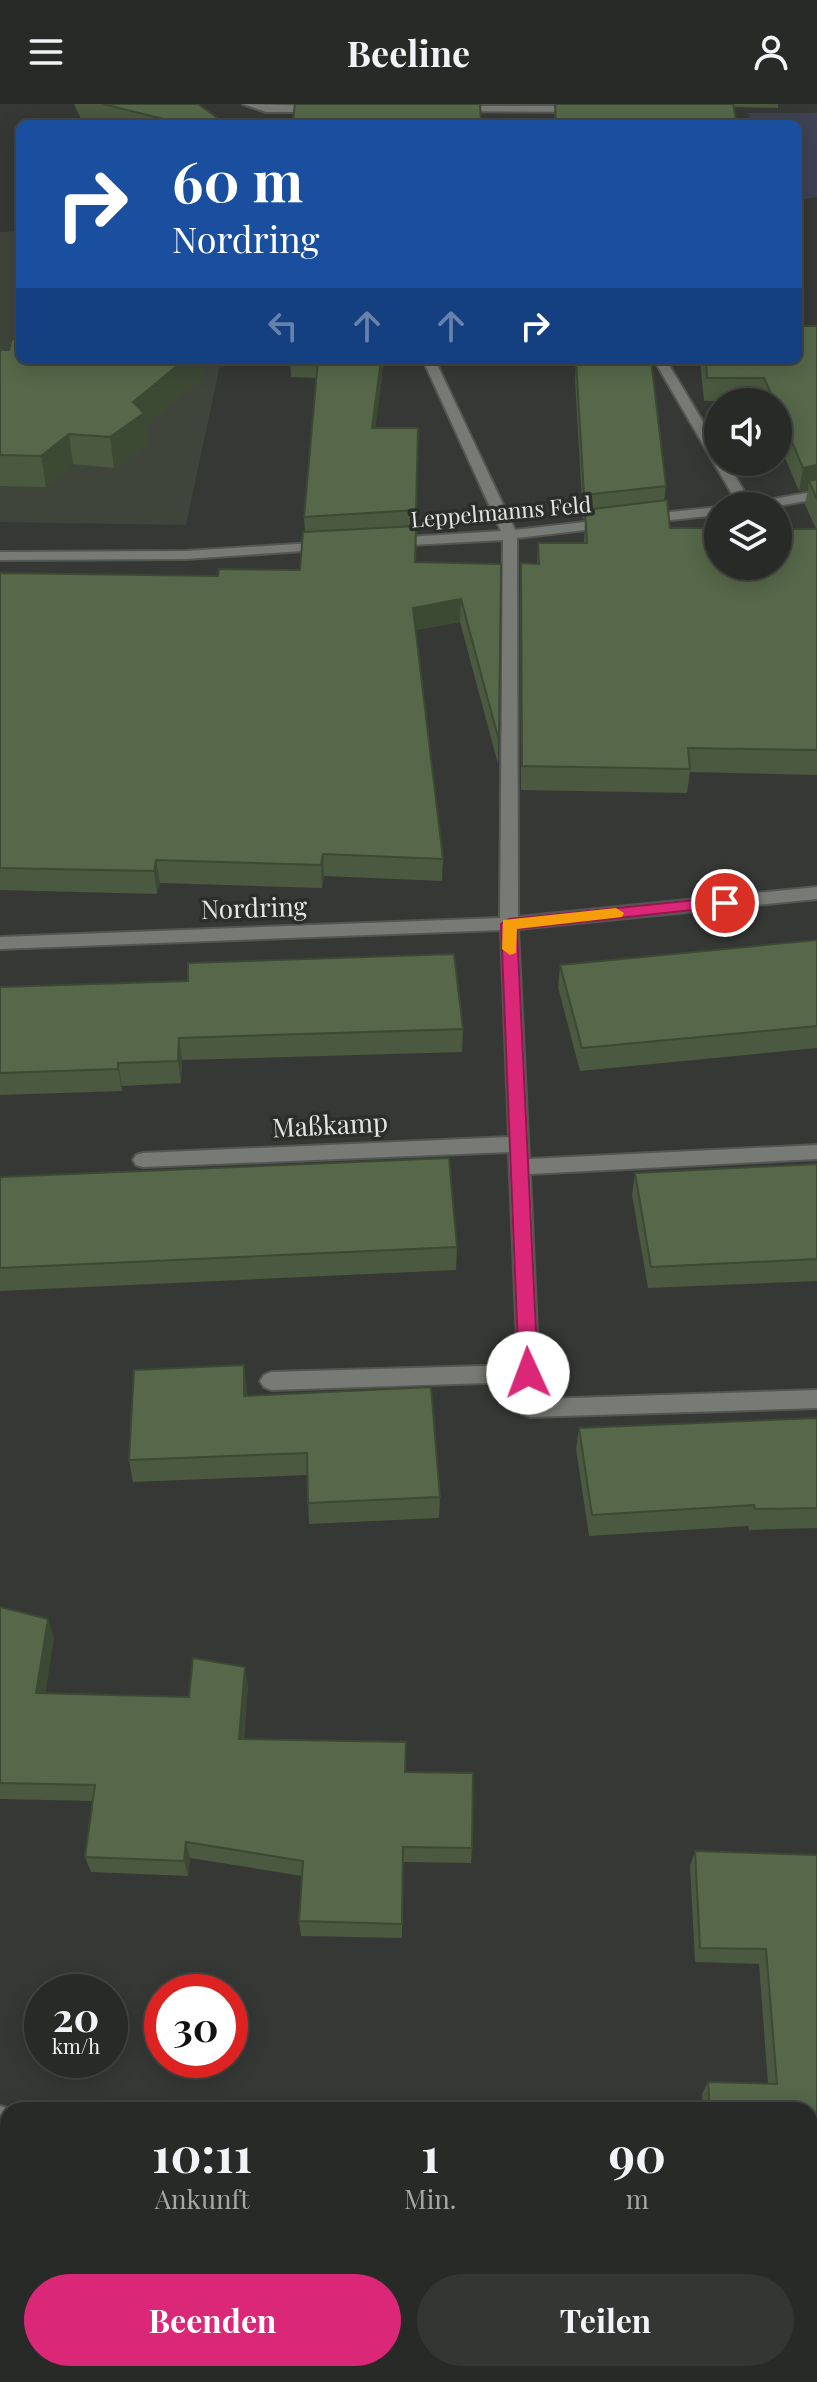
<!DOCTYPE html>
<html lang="de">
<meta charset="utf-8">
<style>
body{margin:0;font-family:"Playfair Display",serif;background:#343633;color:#f1f3f6;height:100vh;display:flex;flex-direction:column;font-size:30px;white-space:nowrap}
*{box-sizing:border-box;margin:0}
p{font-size:26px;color:#a5a7a7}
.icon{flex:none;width:44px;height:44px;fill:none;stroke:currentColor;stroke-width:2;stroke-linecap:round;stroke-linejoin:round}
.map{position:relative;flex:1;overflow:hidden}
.panel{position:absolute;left:0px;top:1998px;width:818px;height:280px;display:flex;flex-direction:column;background:#282a27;border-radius:24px 24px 0 0;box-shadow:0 4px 20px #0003,0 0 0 2px #444644}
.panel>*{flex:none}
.banner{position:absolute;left:16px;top:16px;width:786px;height:244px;border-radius:12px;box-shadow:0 4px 20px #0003,0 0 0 2px #444644;background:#1a4fa0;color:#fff;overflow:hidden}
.fabs{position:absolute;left:704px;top:284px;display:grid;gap:16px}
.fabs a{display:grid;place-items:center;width:88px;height:88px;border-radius:50%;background:#282a27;box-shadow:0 4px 20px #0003,0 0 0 2px #444644;font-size:40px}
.speed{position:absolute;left:24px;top:1870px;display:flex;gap:16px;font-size:40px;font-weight:700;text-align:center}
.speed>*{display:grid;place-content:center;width:104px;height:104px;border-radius:50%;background:#282a27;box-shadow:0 4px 20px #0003,0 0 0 2px #444644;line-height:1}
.speed small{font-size:20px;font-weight:400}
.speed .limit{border:12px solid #d22;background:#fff;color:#111}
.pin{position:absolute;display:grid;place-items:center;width:68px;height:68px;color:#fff;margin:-34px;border:4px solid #fff;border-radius:50%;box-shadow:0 2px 8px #0007}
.me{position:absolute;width:88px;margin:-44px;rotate:358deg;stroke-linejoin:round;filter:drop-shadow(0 0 6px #0008)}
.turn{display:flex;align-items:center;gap:28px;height:168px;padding:0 24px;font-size:36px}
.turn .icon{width:104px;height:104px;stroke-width:2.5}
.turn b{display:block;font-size:56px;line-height:68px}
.lanes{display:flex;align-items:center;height:76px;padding:0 24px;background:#0003;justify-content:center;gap:40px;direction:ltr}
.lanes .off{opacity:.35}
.eta{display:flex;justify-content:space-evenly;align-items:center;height:136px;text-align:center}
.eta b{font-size:48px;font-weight:700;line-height:56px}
.cta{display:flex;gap:16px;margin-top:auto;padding:16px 24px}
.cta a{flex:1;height:92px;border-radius:48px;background:#db2777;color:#fff;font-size:32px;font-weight:700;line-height:92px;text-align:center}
.cta a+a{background:#343633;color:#f1f3f6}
header{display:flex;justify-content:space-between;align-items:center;height:104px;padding:0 24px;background:#282a27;font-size:36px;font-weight:700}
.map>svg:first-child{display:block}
</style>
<header><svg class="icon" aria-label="menu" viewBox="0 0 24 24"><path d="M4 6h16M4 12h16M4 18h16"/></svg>Beeline<svg class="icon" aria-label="person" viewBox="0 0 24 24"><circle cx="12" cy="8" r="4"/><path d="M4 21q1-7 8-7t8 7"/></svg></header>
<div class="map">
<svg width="817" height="2278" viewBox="0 0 817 2278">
<rect width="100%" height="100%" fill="#353834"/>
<path fill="#40453c" d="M20,127v129h201l-35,165 -186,-3v-290z"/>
<path fill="#3f4254" d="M748,9h69v84l-19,3v-76h-46z"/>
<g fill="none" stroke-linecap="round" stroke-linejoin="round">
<defs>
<path id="minor" d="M243,0l76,2 5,3 -5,3h-53z
M455,2h128l5,3 -5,3 -132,-1 -1,-2z
M423,256h12l80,170 96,-11 7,4 -7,4 -94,11 1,379 299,-30v12l-299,30 11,230 288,-14v14l-287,15 10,225 277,-9v18l-287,9 -8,-3 -4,-32 -247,8 -7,-3 -4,-6 4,-6 7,-3 247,-7 -9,-213 -366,15 -7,-2 -3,-5 3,-5 7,-2 366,-16 -8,-207 -501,19v-12l500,-19 3,-378 -111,6 -7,-4 7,-4 109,-7z
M654,256h12l52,87v15h9l24,41 66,-12v8l-39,7h-39z
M718,403v8l-76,8 -7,-4 7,-4z
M328,438l7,4 -2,3 -147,10 -186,1v-8l186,-1z
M0,2002l14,4h-6v25l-8,-1z
M530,2270h30v8h-30z"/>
</defs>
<use href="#minor" stroke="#545653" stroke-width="4"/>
<use href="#minor" fill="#777a75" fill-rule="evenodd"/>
</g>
<path fill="#4a593f" d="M74,0h124l28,20h-127l-18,-5z
M295,0l186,20h-188z
M555,0h223v4l-45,-1 4,17h-183z
M817,222v449l-127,-3 -3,21 -166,-3 -1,-203 1,-24 16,1 1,-21h46l1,-24h-2l-8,-139 1,-20 90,126 -2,15 6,27 146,1 -11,-25 3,-14 -9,1 -21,-50v-39l-74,-1 -4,-41h98z
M0,246l20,10h182l1,17 -58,48 2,19 -33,24 -41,-4 -27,23 -46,-1z
M290,256h94l-9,68h43l-2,134 85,2 -3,200 -38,-142 -44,8 27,229 -1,22 -118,-5 -2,12 -162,-5 -3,11 -157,-4v-317l218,3 82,-6 5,-38 -1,-15 12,-139 -25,-1z
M817,836v108l-237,23 -22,-84 2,-22z
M0,883l463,42 -1,23 -280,8 -1,23 -59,3v5l-122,4z
M817,1060v117l-169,7 -16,-93 3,-22z
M0,1073l457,70 -1,23 -456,21z
M247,1283v9l193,101 -1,21 -130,6 -2,-49 -174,7 -4,-22z
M817,1314v110l-68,2 -1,-4 -159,10 -13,-87 3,-21z
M0,1503l54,30 -9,56 144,4 59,-13 -4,55 162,33 66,76 -1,15 -68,-1 -1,76 -101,-2 -2,-15 3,-45 -112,-18 -2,18 -97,-4 -6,-15 8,-56 -93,-2z
M695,1747l122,4v506h-7v-251h-107l-1,-16 6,-12 60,2 -9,-120 -64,-2 -5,-96z"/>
<path fill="#3c4933" d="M184,256h18l1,17 -58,48 2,19 -33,24 -4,-31 23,-35z
M381,256h3l-11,90 -1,-22z
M69,330l4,30 -27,23 -5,-31z
M817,361v20l-8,-4 -1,9 -9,1 4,-23z
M461,495l-1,23 -47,9v-23z
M323,750l1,22 -2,12 -1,-23z
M156,756l4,23 -3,11 -3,-23z
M179,934l3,22 -1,23 -3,-22z
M118,959l4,23v5l-4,-22z
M244,1261l3,22v31l-3,-22z
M48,1515l6,18 -11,73 -7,-17z
M245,1563l3,17 -6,72 -3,-17z
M186,1738l4,16 -2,18 -4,-15z
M83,2270h16l-8,8h-15z"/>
<path fill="#566849" stroke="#3c4933" stroke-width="2" d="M103,0h95l28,20h-42z
M295,0h185l1,20h-151v-3h-37z
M555,0h178l4,20h-181z
M798,222h19v139l-14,3 -25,-59v-7h-3l-11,-24h-57l-1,-18h92z
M12,235h8v21h164l-51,42 11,11 -34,24 -41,-3 -28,22 -41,-1v-105h9z
M318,256h63l-9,68h46l-2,82 -112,7z
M576,256h75l15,126 -82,9z
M817,375v20l-8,-18z
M667,396l3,28h48v38h60v-37h39v221l-129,-2 2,21 -168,-3 -1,-203 18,1 -1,-21h49l-2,-33z
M416,422l-1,36 86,2 -2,177 -38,-142 -48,9 30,251 -120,-5 -2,11 -165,-5 -2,11 -154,-3v-295l218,3 1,-7 81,1 3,-38z
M817,836v86l-235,22 -22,-83z
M454,850l9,75 -284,9 -1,23 -60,2v6l-118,4v-86l188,-6v-18z
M449,1054l8,89 -457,21v-91z
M817,1060v95l-166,8 -16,-94z
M244,1261v31l187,-9 9,110 -132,6 -1,-50 -178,7 5,-90z
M817,1314v90l-62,1 -1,-4 -162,10 -13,-87z
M0,1503l48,12 -12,74 153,4 4,-39 52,9 -6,72 167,3 -1,30 68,1 -1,75 -69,-1 -1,77 -103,-3 4,-60 -117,-19 -2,19 -99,-4 10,-72 -95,-2z
M695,1747l122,4v498h-7v-243h-100l-2,-28 69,2 -11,-135 -66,-1z
M0,2143l8,1v126h75l-7,8h-76z
M211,2270h205v8h-206z"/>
<path fill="#db2777" stroke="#8e194d" stroke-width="2" d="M725,793l5,2v7l-213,23 21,444 -3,5h-14l-2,-5 -18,-449 8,-5z"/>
<path fill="#f59e0b" d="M616,804l8,5 -2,4 -105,12 -1,24 -6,2 -8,-6 1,-29z"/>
<g text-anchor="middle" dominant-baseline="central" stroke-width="7" stroke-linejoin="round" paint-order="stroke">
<g font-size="22" fill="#e3e5e2" stroke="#2b2e2a">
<text transform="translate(501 407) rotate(-5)">Leppelmanns Feld</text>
</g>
<g font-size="26" fill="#e3e5e2" stroke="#2b2e2a">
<text transform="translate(254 803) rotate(-2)">Nordring</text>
<text transform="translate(330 1020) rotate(-3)">Maßkamp</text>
</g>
</g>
</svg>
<div class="fabs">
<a><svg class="icon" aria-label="sound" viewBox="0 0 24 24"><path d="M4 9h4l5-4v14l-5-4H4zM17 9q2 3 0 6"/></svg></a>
<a><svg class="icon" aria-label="layers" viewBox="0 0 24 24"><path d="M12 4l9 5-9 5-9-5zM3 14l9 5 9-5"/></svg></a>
</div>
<div class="speed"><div>20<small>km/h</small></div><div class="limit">30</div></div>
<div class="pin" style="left:725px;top:799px;background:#d93025"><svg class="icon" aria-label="arrive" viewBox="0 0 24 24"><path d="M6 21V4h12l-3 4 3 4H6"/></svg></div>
<svg class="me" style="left:528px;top:1269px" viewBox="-20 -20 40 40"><circle r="19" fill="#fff"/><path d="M0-13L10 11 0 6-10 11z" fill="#db2777"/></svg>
<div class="banner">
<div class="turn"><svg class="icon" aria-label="right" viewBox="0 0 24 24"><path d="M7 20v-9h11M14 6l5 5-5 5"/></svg><div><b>60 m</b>Nordring</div></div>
<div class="lanes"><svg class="icon off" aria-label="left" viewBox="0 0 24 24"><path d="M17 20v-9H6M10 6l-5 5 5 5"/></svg><svg class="icon off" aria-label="ahead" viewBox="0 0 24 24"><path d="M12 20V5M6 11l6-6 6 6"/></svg><svg class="icon off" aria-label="ahead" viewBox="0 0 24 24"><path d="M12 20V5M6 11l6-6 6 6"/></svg><svg class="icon" aria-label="right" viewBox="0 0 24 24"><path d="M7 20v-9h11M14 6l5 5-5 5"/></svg></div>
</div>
<section class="panel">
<div class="eta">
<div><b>10:11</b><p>Ankunft</p></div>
<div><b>1</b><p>Min.</p></div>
<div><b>90</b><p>m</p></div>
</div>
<div class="cta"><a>Beenden</a><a>Teilen</a></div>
</section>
</div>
